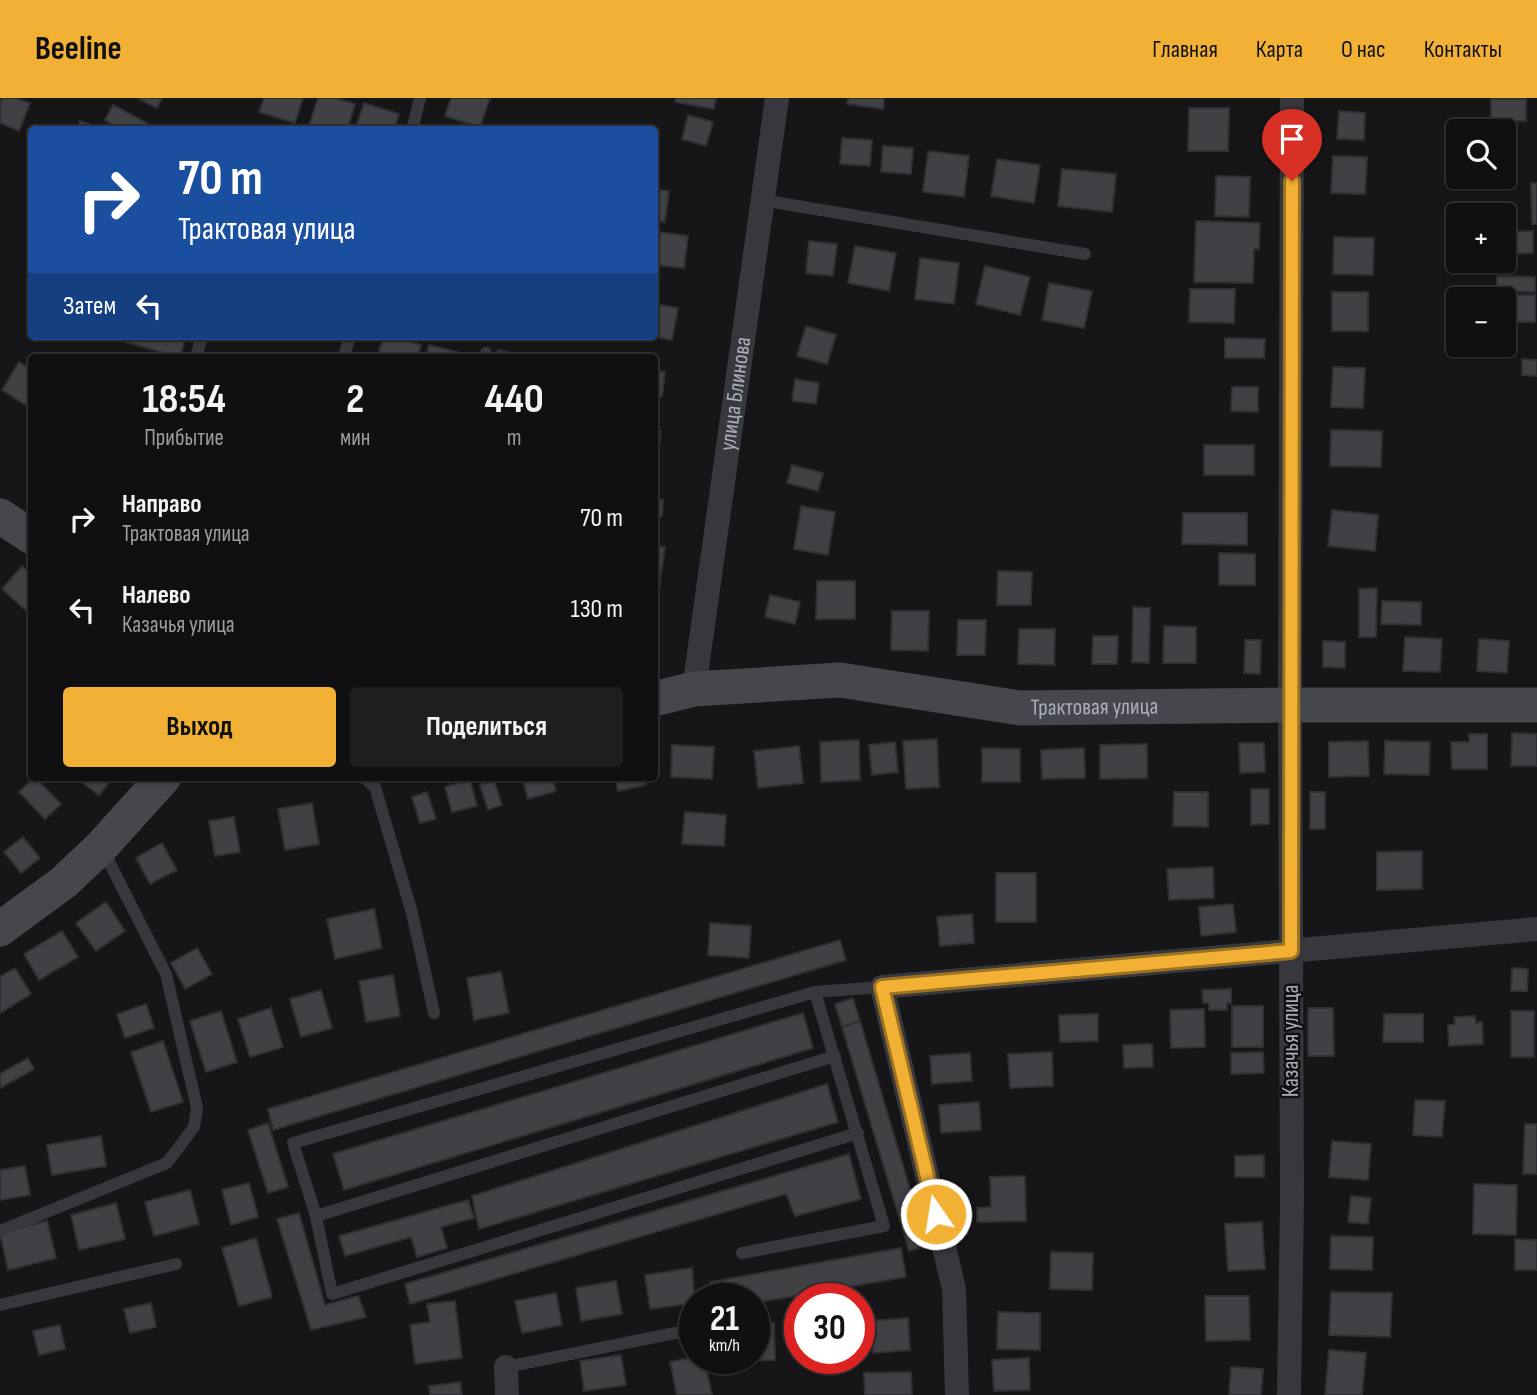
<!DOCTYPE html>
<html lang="ru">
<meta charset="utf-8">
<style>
body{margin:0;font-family:"Sofia Sans Condensed",sans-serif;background:#1e1e20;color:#f1f3f6;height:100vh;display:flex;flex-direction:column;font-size:26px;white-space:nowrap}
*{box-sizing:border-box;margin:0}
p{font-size:23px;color:#9c9d9f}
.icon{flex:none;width:38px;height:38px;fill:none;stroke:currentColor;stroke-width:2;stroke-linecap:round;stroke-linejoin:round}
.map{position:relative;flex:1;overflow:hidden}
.panel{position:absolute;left:28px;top:256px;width:630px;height:427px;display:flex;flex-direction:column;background:#101012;border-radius:7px;box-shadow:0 2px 5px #0004,0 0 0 2px #303032}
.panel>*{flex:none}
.top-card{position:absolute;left:28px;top:28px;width:630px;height:214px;border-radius:7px;box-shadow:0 2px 5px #0004,0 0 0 2px #303032;background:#1a4fa0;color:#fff;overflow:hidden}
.buttons{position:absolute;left:1446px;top:21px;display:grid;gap:14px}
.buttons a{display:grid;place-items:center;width:70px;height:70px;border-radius:7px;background:#101012;box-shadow:0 2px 5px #0004,0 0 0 2px #303032;font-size:35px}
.speed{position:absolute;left:679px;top:1185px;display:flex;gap:14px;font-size:35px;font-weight:700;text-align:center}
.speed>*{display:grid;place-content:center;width:91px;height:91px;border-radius:50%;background:#101012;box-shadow:0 2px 5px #0004,0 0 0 2px #303032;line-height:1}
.speed small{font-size:18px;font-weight:400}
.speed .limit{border:10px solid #d22;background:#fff;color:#111}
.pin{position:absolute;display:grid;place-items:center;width:60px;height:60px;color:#fff;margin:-72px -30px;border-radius:50% 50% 50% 0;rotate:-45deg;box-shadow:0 0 7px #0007}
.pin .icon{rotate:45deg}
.me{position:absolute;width:77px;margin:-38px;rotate:347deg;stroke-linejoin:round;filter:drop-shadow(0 0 5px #0008)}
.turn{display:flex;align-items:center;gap:24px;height:147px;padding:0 35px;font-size:32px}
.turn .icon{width:91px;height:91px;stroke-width:2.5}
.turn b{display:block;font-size:49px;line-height:60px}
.then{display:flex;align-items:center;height:66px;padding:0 35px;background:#0003;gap:14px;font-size:26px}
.eta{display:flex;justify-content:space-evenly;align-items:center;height:119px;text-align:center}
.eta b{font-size:42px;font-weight:700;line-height:49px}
.button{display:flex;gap:14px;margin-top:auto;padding:14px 35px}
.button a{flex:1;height:80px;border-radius:7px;background:#f2b134;color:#111;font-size:28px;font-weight:700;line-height:80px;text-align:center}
.button a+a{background:#1e1e20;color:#f1f3f6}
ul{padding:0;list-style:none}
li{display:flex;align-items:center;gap:21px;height:91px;padding:0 35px}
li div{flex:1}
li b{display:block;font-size:26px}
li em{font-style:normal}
header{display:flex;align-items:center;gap:42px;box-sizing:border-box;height:98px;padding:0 35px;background:#f2b134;color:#111}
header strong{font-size:33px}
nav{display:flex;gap:38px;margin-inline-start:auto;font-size:24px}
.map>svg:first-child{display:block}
</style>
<header>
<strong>Beeline</strong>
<nav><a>Главная</a><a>Карта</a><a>О нас</a><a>Контакты</a></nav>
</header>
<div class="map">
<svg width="1537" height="1297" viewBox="0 0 1537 1297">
<rect width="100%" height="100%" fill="#161618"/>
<path fill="#404145" stroke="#303034" stroke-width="2" d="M2,0h14l14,5 -11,28 -19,-8v-19z
M137,0h25l-5,10z
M264,0h39l-8,25 -36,-11z
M318,0h18l19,6 -8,26 -39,-1z
M451,0h39l-10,29 -35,-11z
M676,0h40l-2,11 -39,-7z
M848,0h36l-1,11 -36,-5z
M1491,1h35v22h-35z
M364,5l35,11 -5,16h-39z
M113,7l45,24v1h-36l-17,-10z
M1189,10h40l-1,43h-40z
M1339,13l26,2 -1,27 -27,-1z
M688,17l25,7 -7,24 -24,-7z
M80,23l28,9h-30z
M842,40l30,2 -2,26 -30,-2z
M883,48l30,2 -2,26 -30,-2z
M928,53l41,5 -5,41 -41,-5z
M1333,58l34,1 -2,37 -34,-1z
M997,61l43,6 -6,38 -43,-7z
M1062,71l54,5 -4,38 -54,-6z
M1216,78l34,1 -1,40 -34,-1z
M1531,85h6v41h-5z
M654,91l15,2 -4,31 -11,-1z
M1196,123l64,2 -1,26h-5l-1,34 -59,-1z
M1533,133v22l-23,1 -1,-22z
M660,134l28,4 -4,32 -28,-3z
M1334,139l40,1 -1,37 -40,-1z
M809,143l28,3 -4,32 -27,-3z
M855,148l41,7 -7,38 -41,-8z
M920,160l39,5 -5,41 -39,-5z
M985,168l45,11 -10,38 -44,-11z
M1497,178l38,1v15l-38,-1z
M1049,185l43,8 -8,37 -42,-8z
M1190,191h45l-1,34 -45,-1z
M1332,194h36v39h-36z
M1513,197h22v27h-22z
M654,206l24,4 -6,32 -19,-4z
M806,228l30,9 -9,29 -30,-8z
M126,238h60l-6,21 -55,-15z
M384,238h10l27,9 -4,12h-40z
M1225,240l40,1 -1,19h-39z
M429,247l36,9v3h-39z
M498,252l32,7h-33z
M1522,261l15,1v16l-15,-1z
M19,264l13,8v28l-5,8 -25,-16z
M1333,269l32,1 -2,40 -32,-1z
M654,273l11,1 -3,25 -8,-1z
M795,281l24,4 -3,21 -24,-3z
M1232,289h26v25l-27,-1z
M1331,332l51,1 -1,36 -51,-1z
M654,333h7l-7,48z
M1204,347h50v30h-50z
M792,367l31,8 -5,18 -31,-8z
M654,401l9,1 -1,16h-8z
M801,408l34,6 -7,43 -34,-6z
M1332,412l46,5 -3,36 -47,-5z
M1183,415h64v32l-65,-1z
M654,448l11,1 -7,49 -4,-1z
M1219,455l36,1v31h-36z
M22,468l10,9v41l-30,-27z
M998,473l34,1 -1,33h-34z
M817,483h38v38h-39z
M1377,490l-1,49h-17v-48z
M770,497l30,7 -5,22 -30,-7z
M1382,503l39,1v23l-40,-1z
M1133,509l17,1 -1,55 -17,-1z
M892,513h37l-1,40 -37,-1z
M958,522h28l-1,35h-28z
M1164,528l32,1v36h-33z
M1019,531h36l-1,36 -36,-1z
M1093,538h25l-1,28h-25z
M1405,539l37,2 -2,33 -37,-1z
M1479,541l30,2 -2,32 -30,-2z
M1245,542h16l-1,34 -16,-1z
M1323,543l22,1v26l-22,-1z
M1512,635l25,1v32h-26z
M1469,636h18v35h-35l-1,-27h18z
M937,641l2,48 -33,2 -3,-48z
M859,642l1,40 -39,2 -1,-40z
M1368,643l1,35 -40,1v-35z
M1385,643l45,1 -1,33 -45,-1z
M895,644l3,30 -26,3 -3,-30z
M1239,645h25l1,29 -25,1z
M1147,646v34l-47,1v-34z
M672,647l42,2 -2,32 -41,-2z
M799,648l4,37 -45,5 -4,-37z
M982,650l38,1v33h-38z
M1084,650l1,30 -43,1 -1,-29z
M35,679l26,27 -16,15 -26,-27z
M75,679h38l-14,18z
M522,679h30l4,14 -28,8z
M615,679h30l1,8 -28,6z
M470,682l7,26 -25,6 -7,-25z
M494,683l8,24 -14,5 -8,-25z
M1251,691h18v35l-18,1z
M427,694l9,27 -16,4 -8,-26z
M1174,694h34v35l-35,-1z
M1310,694h15v37h-15z
M312,705l7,41 -34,6 -7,-41z
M685,714l41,3 -2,31 -42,-2z
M234,719l6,35 -25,4 -6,-35z
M23,739l17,21 -19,15 -17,-21z
M162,745l15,27 -27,14 -14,-26z
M1422,753v38l-45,1v-38z
M1213,769l1,31 -45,2 -2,-31z
M996,775h40v49h-40z
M106,804l19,29 -29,20 -20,-28z
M1233,806l3,28 -35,4 -2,-29z
M374,811l8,39 -47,11 -8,-40z
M972,816l2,29 -34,3 -3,-29z
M710,825l41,3 -2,32 -41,-3z
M62,833l16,26 -39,23 -15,-26z
M840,842l6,20 -573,170 -5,-21z
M197,850l15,26 -27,15 -14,-26z
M15,870l16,26 -31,19v-36z
M1512,870l16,1 -1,22h-16z
M501,874l8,41 -35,7 -7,-42z
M393,877l7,41 -34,6 -7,-41z
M1231,891v14h-4v7h-18v-7h-6l-1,-13z
M321,892l11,38 -31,9 -11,-38z
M853,900l7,23 -18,6 -7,-23z
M146,906l8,24 -29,10 -8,-24z
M1232,908h31v41h-31z
M271,910l12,39 -33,10 -12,-38z
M1308,910h25l1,48h-26z
M1204,911l1,38 -34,1 -1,-38z
M221,913l16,51 -31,10 -16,-51z
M1511,913h23v46h-23z
M803,915l10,35 -469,142 -11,-36z
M1098,916v27l-38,1 -1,-27z
M1384,916h39v28h-40z
M1475,918l1,7 6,-1 1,22 -34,2 -1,-21 7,-1 -1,-7z
M860,923l67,225 -18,5 -67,-224z
M163,943l20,61 -32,10 -20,-60z
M1152,946l1,23 -29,1 -1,-23z
M1052,954l1,34 -43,2 -2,-34z
M1263,954l1,21 -33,1v-21z
M970,955l2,28 -40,3 -2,-28z
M28,960l6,11 -34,19v-14z
M827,986l11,38 -359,107 -7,-33z
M1415,1002l30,1 -3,36 -29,-2z
M979,1004l2,28 -40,3 -2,-28z
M268,1025l20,64 -20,6 -20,-63z
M1525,1026h12v50h-14z
M101,1038l5,30 -54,9 -5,-30z
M1332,1043l39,3 -3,36 -39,-3z
M849,1056l12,45 -66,17 -9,-22 -376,110 -5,-20z
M1264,1057v22h-29v-21z
M25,1068l5,29 -30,5v-30z
M1025,1078l1,45 -49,1v-14l14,-1 -1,-30z
M249,1085l9,34 -27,8 -9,-35z
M1474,1086l43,1 -1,50 -43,-1z
M190,1092l9,34 -45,12 -9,-34z
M1351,1098l20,2 -3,26 -20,-2z
M468,1102l6,18 -33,9 6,21 -30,9 -6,-20 -66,19 -6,-20z
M116,1105l9,36 -46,11 -8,-35z
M299,1115l26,92 33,-9 8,21 -55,13 -34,-111z
M47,1123l9,37 -48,12 -8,-37z
M1262,1124l3,47 -37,2 -3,-47z
M1331,1138l42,1 -1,33 -42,-1z
M256,1140l16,59 -33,9 -17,-58z
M1515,1141l22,1v30h-22z
M901,1150l5,29 -152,26v-5h-41l-3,-16z
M1051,1154l42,1 -1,37 -42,-1z
M692,1170l3,35 -45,6 -5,-34z
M616,1183l6,33 -41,7 -5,-33z
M1331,1194l61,1 -2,44 -61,-2z
M556,1195l6,32 -40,8 -7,-32z
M1205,1198h44l1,44 -44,1z
M455,1203l7,57 -47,6 -5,-39 20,-3 -3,-18z
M151,1205l5,24 -26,6 -6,-24z
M998,1214l42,1v37l-43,-1z
M908,1220l2,32 -37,3 -2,-32z
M754,1225h20l1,37 -36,1 -1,-3h16z
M60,1227l5,24 -26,6 -6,-24z
M1329,1252l37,3 -4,42h-37z
M621,1257l5,30 -42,6 -4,-30z
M695,1259l9,1 8,37h-35l-7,-33z
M1029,1260l1,32 -36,1 -2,-31z
M1231,1269l32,2 -2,26h-32z
M911,1274l1,23h-47l-1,-22z
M460,1284l2,13h-32l-1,-9z"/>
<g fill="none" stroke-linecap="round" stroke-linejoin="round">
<path stroke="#37383d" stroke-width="12" d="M412,32l8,-32
M761,102l324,54
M196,259l6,-21
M344,259l6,-21
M485,259l1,-4
M363,679l12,10 37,126 22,100
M858,1035l-526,161 -16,-78 -23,-73 522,-151 67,-5
M316,1118l519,-160
M0,1133l167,-68 27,-36 3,-19 -31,-134 -63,-124
M742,1155l142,-27 -69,-234
M0,1207l176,-41
M506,1269l189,-38"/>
<g stroke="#37383d" stroke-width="24">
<path id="s1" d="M694,591l83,-591"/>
<path d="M506,1269l1,28"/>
<path d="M957,1297l-3,-106 -72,-302 655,-58"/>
<path d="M1289,1297l3,-195 -2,-495 2,-607"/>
</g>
<g stroke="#45474d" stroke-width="35">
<path d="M0,418l32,21"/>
<path id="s2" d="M654,601l40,-10 146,-9 180,28 270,-3h247"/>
<path d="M0,831l64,-47 37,-35 63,-70"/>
</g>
</g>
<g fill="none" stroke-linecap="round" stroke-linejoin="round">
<defs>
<path id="route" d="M936,1116l-54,-227 409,-36 1,-770"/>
</defs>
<use href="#route" stroke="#9d7322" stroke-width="18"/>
<use href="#route" stroke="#f2b134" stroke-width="12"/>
</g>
<g text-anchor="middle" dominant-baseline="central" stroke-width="5" stroke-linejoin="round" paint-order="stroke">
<g font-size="23" fill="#a8adb8" stroke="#111113">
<text stroke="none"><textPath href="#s1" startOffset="298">улица Блинова</textPath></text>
<text stroke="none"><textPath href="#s2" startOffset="444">Трактовая улица</textPath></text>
<text transform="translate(1291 943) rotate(-90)">Казачья улица</text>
</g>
</g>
</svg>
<div class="buttons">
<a><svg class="icon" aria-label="search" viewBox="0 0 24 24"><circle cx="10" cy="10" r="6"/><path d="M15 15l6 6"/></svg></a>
<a>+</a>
<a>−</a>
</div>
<div class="speed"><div>21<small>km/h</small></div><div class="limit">30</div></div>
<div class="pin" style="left:1292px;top:83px;background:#d93025"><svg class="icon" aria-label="arrive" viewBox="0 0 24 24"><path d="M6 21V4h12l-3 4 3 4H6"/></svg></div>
<svg class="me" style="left:936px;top:1116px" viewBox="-20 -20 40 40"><circle r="17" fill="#f2b134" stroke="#fff" stroke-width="3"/><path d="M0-11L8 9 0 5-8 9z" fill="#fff"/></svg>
<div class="top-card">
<div class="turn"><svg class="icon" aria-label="right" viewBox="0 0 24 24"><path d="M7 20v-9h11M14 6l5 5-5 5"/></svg><div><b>70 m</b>Трактовая улица</div></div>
<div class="then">Затем<svg class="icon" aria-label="left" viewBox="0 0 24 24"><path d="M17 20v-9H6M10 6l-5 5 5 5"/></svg></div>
</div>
<section class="panel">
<div class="eta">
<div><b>18:54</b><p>Прибытие</p></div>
<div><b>2</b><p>мин</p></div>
<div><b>440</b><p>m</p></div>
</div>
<ul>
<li><svg class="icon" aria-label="right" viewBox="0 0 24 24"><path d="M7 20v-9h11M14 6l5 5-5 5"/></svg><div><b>Направо</b><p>Трактовая улица</p></div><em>70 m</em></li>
<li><svg class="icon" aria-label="left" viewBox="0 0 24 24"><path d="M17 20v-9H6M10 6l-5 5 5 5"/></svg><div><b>Налево</b><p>Казачья улица</p></div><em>130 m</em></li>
</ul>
<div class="button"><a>Выход</a><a>Поделиться</a></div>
</section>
</div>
